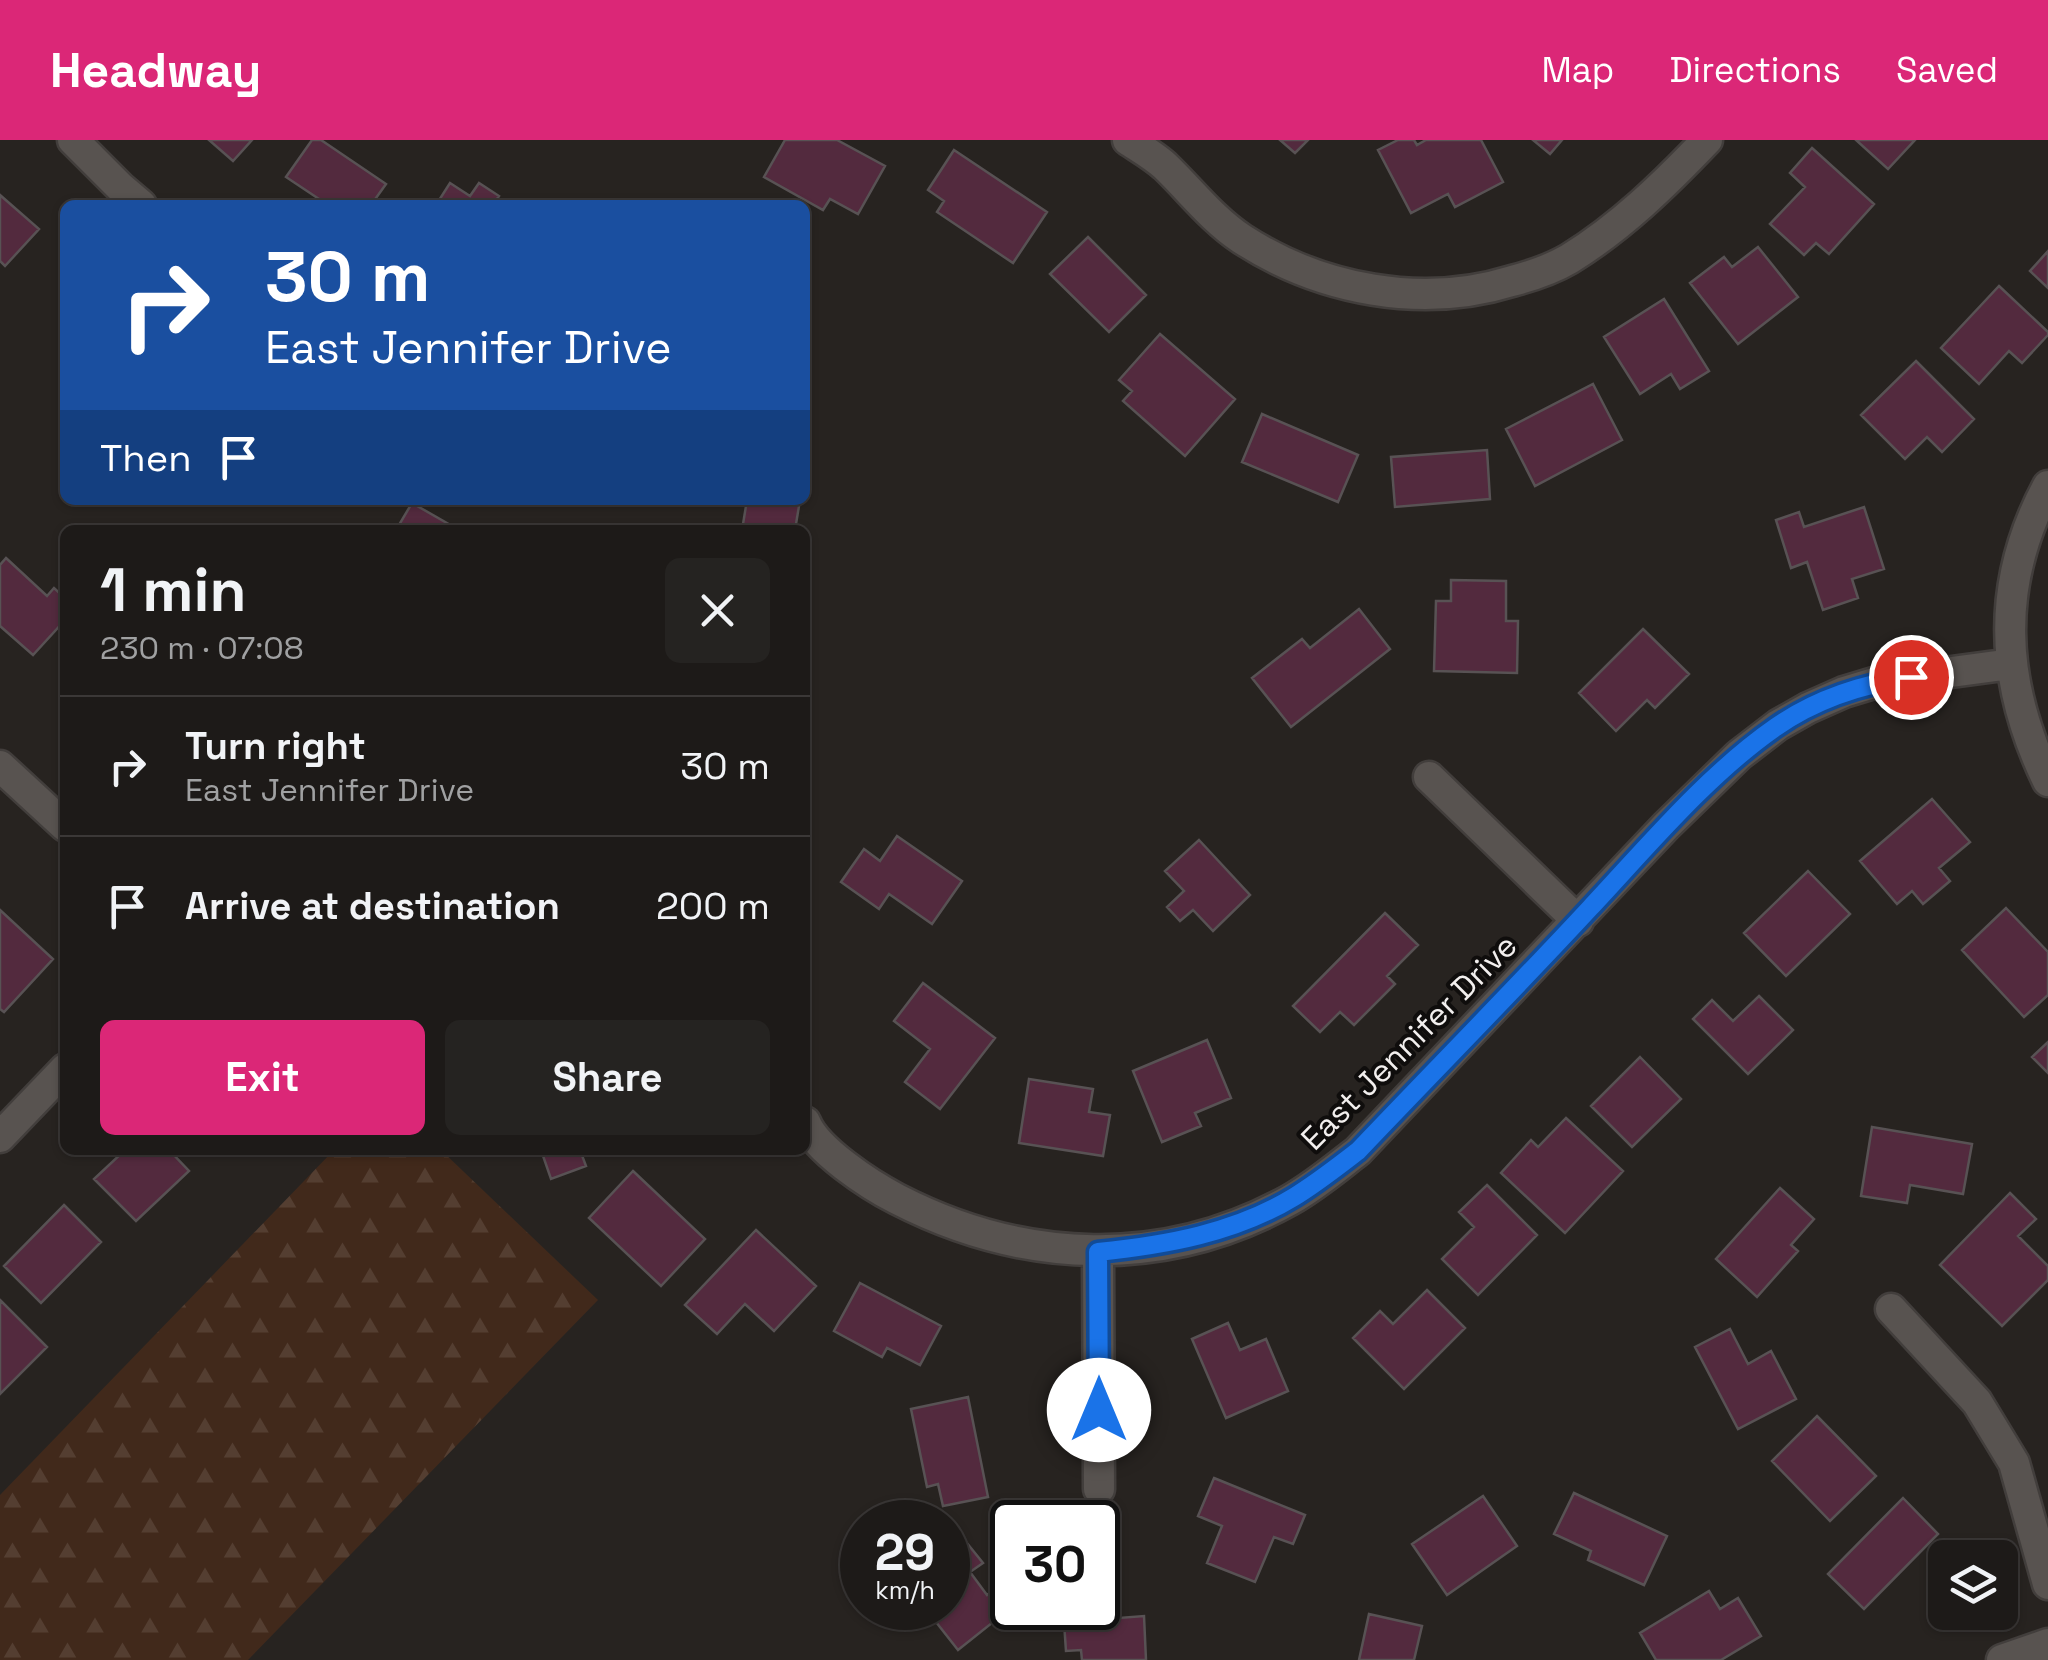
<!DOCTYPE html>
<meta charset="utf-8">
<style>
body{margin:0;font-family:"Space Grotesk",sans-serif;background:#252321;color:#f1f3f6;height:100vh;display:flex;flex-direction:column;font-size:38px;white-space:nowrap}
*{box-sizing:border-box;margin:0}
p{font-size:32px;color:#a0a1a2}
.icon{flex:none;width:55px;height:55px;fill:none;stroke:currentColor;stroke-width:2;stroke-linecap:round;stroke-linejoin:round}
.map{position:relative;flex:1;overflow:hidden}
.panel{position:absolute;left:60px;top:385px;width:750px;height:630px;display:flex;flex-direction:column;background:#1d1a18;border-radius:15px;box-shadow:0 2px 8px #0004,0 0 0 2px #3b3837}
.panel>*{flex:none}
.hud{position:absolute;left:60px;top:60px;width:750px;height:305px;border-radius:15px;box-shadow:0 2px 8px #0004,0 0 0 2px #3b3837;background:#1a4fa0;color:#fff;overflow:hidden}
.tools{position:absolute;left:1928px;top:1400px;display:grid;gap:20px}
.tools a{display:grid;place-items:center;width:90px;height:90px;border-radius:15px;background:#1d1a18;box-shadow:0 2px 8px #0004,0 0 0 2px #3b3837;font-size:50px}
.speed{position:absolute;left:840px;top:1360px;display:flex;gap:20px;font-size:50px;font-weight:700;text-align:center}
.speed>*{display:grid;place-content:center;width:130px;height:130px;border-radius:50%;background:#1d1a18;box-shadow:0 2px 8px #0004,0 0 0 2px #3b3837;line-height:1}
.speed small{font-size:25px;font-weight:400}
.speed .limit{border:5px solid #111;border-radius:15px;background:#fff;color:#111}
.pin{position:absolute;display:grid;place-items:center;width:85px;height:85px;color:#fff;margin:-42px;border:5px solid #fff;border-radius:50%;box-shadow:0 2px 10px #0007}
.me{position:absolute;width:110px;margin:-55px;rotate:0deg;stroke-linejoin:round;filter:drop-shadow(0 0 8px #0008)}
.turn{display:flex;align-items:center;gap:35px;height:210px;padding:0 40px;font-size:45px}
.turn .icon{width:130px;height:130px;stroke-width:2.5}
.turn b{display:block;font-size:70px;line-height:85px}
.then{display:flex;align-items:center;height:95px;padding:0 40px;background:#0003;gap:20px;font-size:38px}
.round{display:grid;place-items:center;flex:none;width:105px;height:105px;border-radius:15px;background:#252321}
.head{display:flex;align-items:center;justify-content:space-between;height:170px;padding:0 40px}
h1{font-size:60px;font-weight:700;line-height:75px}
.button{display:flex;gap:20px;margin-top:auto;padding:20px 40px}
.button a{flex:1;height:115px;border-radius:15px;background:#db2777;color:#fff;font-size:40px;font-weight:700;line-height:115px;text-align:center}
.button a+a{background:#252321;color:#f1f3f6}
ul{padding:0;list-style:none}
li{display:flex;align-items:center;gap:30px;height:140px;padding:0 40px;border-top:2px solid #3b3837}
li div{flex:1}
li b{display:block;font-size:38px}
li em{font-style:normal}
header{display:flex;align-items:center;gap:60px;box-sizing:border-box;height:140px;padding:0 50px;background:#db2777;color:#fff}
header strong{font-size:48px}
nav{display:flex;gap:55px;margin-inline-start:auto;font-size:35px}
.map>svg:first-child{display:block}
</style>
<header>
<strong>Headway</strong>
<nav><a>Map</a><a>Directions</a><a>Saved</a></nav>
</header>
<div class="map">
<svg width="2048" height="1520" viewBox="0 0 2048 1520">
<defs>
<pattern id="forest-firs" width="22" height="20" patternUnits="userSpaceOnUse" patternTransform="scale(2.5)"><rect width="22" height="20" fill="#41291b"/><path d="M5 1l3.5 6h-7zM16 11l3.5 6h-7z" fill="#543e31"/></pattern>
</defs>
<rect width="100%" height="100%" fill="#272320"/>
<path fill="url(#forest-firs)" d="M334,1010h107l157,150 -350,360h-248v-165z"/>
<path fill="#532a3e" stroke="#585254" stroke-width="2.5" d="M209,0h43l-19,21z
M312,0h9l65,44 -15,21h-43l-42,-28z
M785,0h52l48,26 -27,48 -28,-15 -7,11 -59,-33z
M1280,0h28l-13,13z
M1398,0h16l3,5 9,-5h55l22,42 -48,25 -7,-13 -37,19 -33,-63z
M1533,0h29l-12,14z
M1856,0h59l-27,29z
M1812,8l62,56 -45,50 -13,-11 -12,12 -34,-31 35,-37 -15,-14z
M954,10l93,62 -34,51 -76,-51 7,-11 -16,-11z
M450,43l20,13 9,-13 20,13 -6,9h-57z
M0,55l39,34 -34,37 -5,-5z
M1088,97l58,58 -37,37 -59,-58z
M1758,107l40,50 -60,47 -48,-61 34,-26 8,10z
M2048,111v37l-18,-17z
M1999,146l49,46v3l-26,28 -13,-12 -30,33 -38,-36z
M1664,159l45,72 -29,18 -9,-15 -31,20 -36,-57z
M1160,194l75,65 -50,57 -62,-55 9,-10 -13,-11z
M1916,221l58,58 -32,33 -15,-15 -22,22 -44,-44z
M1593,244l29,56 -87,46 -29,-57z
M1262,274l96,41 -20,47 -96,-40z
M1487,310l3,49 -95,8 -4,-50z
M747,360h53l-5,30h-53z
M412,363l47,27h-63z
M1864,367l20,62 -32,10 6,19 -35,12 -16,-48 -16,6 -15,-48 23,-8 5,15z
M6,418l41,38 7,-8 11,10v22l-32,35 -33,-29v-61z
M1451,440l55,1v40h12l-1,52 -83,-2 2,-70h15z
M1359,469l31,40 -99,78 -39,-49 50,-39 8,9z
M1643,489l46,45 -34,34 -8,-8 -31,31 -37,-38z
M1932,659l38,43 -31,26 11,13 -27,23 -11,-13 -15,13 -37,-43z
M897,696l65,45 -30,43 -43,-30 -10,15 -38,-27 23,-33 16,12z
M1199,700l51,55 -37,36 -20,-21 -13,11 -13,-14 17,-16 -19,-20z
M1808,731l42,43 -64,62 -42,-43z
M2006,768l42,44v43l-24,22 -62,-67z
M0,770l53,49 -49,53 -4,-3z
M1385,773l33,32 -31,31 8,8 -41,41 -14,-13 -20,20 -27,-26z
M923,843l72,55 -55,71 -35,-27 25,-33 -36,-28z
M1759,856l34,34 -45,44 -55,-55 19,-19 21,21z
M1207,900l24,58 -36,15 6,13 -39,16 -29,-71z
M2048,902v31l-16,-16z
M1640,917l41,42 -49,48 -41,-41z
M1029,939l64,10 -4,23 21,3 -7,41 -84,-13z
M1566,978l57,53 -58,62 -64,-60 30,-33 7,7z
M1872,987l100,17 -9,50 -53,-9 -3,18 -46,-7z
M125,1010h44l20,21 -53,50 -42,-42z
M541,1010h39l6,16 -35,13z
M633,1031l72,68 -44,47 -72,-68z
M1487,1045l50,50 -59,60 -36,-36 32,-32 -15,-15z
M1780,1048l34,31 -23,26 7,6 -41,46 -41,-38z
M2010,1053l26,26 -18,17 30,30v14l-46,46 -62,-61z
M64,1065l37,37 -60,61 -37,-37z
M756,1090l60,56 -42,45 -29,-27 -28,30 -32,-29z
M860,1143l81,43 -21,39 -33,-17 -5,9 -48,-26z
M1427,1150l38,38 -61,61 -51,-51 27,-27 13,13z
M0,1160l47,47 -47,47z
M1228,1183l12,27 26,-11 22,52 -62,27 -34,-79z
M1730,1189l18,35 23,-13 25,48 -58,30 -43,-82z
M968,1257l20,100 -45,9 -5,-22 -11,3 -16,-78z
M1817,1276l59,60 -46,45 -58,-60z
M1214,1338l91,37 -12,29 -19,-7 -19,45 -48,-19 15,-37 -24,-10z
M1574,1353l93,43 -23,49 -56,-25 3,-9 -37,-17z
M1483,1356l34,50 -70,49 -35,-51z
M1903,1358l35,36 -74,75 -36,-35z
M958,1392l25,31 -13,9 17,23 17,-13 8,12v13l-54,43 -33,-42h23v-68z
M1709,1451l11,18 18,-11 23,38 -40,24h-65l-16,-27z
M1098,1465h7l1,14 38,-3 2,44h-64l-1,-10 -15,1 -3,-43h35z
M1369,1474l53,12 -8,34h-55z"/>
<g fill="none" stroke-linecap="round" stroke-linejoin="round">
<defs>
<path id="minor" d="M73,0l48,48 20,17
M1128,0c12,8 26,16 37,26 26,25 47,53 77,73 79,51 180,70 270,42 19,-5 40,-12 57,-22 52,-32 96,-75 138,-119
M2048,346c-53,98 -48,196 0,295
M0,626l65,60
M1429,637l149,144
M805,982c11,28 65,63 92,77 126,65 267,71 393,1 25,-14 46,-32 68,-49l308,-325 73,-71 39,-30 30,-17 36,-16 33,-10 134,-18
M0,997l65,-68
M1098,1111l1,238
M1891,1169l86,93 37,61 34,121
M2002,1520l46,-16"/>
</defs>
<use href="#minor" stroke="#423e3c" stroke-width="35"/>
<use href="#minor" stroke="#585350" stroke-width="30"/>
</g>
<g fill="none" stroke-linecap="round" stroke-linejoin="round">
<defs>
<path id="route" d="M1099,1270l-1,-158c68,-7 137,-19 196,-55 23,-14 43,-30 64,-46 77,-81 156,-161 232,-243 58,-62 117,-133 186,-181 40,-28 87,-43 135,-50"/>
</defs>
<use href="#route" stroke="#114b97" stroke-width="25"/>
<use href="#route" stroke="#1a73e8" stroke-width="18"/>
</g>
<g text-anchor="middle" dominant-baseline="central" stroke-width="8" stroke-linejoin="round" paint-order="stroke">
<g font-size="32" fill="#f2efee" stroke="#0f0d0c">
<text transform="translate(1409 902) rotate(-45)">East Jennifer Drive</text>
</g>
</g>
</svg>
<div class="tools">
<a><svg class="icon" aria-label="layers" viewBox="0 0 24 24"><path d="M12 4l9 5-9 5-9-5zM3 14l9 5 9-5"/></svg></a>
</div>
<div class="speed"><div>29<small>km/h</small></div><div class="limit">30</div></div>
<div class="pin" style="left:1911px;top:537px;background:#d93025"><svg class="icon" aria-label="arrive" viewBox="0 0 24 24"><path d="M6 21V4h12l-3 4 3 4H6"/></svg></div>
<svg class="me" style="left:1099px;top:1270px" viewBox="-20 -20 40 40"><circle r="19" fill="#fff"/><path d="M0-13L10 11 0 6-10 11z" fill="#1a73e8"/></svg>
<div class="hud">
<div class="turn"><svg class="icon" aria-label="right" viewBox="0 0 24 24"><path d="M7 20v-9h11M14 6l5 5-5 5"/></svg><div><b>30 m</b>East Jennifer Drive</div></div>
<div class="then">Then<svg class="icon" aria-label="arrive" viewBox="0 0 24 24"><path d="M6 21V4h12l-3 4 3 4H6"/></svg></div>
</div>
<section class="panel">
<div class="head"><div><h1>1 min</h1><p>230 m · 07:08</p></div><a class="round"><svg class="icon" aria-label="close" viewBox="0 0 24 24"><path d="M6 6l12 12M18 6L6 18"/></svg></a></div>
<ul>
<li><svg class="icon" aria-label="right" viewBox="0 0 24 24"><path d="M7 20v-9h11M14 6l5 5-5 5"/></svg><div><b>Turn right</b><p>East Jennifer Drive</p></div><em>30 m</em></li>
<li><svg class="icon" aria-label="arrive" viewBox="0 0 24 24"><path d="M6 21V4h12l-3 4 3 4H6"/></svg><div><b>Arrive at destination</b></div><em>200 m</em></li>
</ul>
<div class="button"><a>Exit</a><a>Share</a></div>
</section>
</div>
